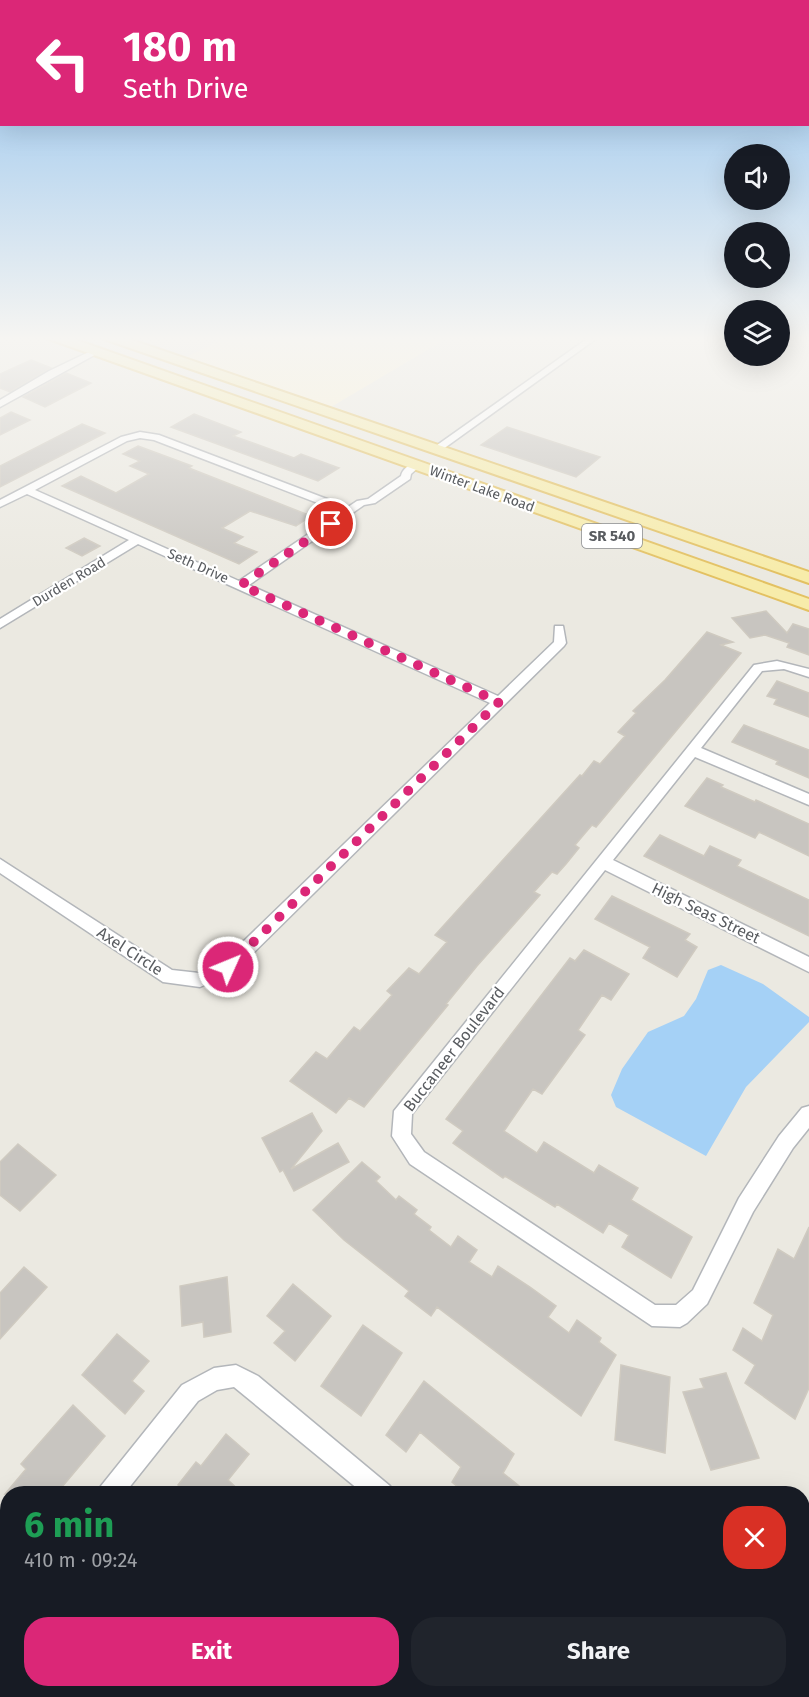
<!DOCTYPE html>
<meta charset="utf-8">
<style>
body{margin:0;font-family:"Fira Sans",sans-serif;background:#20242c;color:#f1f3f6;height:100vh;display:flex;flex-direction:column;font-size:22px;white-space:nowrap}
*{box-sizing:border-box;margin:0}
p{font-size:20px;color:#9ea1a6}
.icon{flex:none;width:33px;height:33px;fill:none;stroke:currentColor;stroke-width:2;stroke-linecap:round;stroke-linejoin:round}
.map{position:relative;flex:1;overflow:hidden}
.sheet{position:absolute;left:0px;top:1486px;width:810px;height:212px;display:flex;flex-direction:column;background:#171b24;border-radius:24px 24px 0 0;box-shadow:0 6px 24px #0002}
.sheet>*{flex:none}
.banner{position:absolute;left:0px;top:0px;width:810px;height:126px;box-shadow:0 6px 24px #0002;background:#db2777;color:#fff;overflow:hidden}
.tools{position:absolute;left:724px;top:144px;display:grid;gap:12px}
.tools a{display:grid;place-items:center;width:66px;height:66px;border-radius:50%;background:#171b24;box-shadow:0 6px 24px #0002;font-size:30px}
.pin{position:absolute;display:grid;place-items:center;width:51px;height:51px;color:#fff;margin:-26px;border:3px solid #fff;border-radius:50%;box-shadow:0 2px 6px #0007}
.me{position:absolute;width:66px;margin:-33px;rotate:46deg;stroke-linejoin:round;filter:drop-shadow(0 0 4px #0008)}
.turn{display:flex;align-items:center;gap:21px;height:126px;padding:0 24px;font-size:27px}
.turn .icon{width:78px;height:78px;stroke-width:2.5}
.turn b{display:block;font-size:42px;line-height:51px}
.round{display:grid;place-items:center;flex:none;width:63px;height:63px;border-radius:24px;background:#20242c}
.summary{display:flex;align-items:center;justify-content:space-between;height:102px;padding:0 24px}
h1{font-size:36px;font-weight:700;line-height:45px;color:#1e9e55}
.button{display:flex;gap:12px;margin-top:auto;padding:12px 24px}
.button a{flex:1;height:69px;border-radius:24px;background:#db2777;color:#fff;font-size:24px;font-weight:700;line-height:69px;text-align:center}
.button a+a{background:#20242c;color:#f1f3f6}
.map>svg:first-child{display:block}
</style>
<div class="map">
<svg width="809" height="1697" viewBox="0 0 809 1697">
<rect width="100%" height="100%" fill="#ebe9e1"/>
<path fill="#faf2d7" d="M230,336h221l-120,71 -145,-50z"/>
<path fill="#a5d1f6" d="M721,965l42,19 46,33v5l-63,65 -40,69 -90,-49 -5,-12 11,-26 26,-37 36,-16 12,-17 12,-29z
M809,1570v127h-27v-6l20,-1v-93z"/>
<path fill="#c8c5c0" stroke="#cfcac0" stroke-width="1.5" d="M31,360l20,8 -41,24 -10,-4v-14z
M66,373l25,10 -46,24 -22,-10z
M11,412l19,8 -30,15v-17z
M194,414l47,18 -8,4 20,7 41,15 7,-4 38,14 -21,13 -147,-54z
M82,424l23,9 -105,54v-21z
M507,427l93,30 -24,20 -95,-32z
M138,446l54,20 -3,2 122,48 -15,10 -46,-15 -28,17 21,9 -9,6 23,9 -18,12 -177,-78 19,-10 35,17 33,-19 -19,-8 10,-5 -17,-7z
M84,538l16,8 -18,10 -16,-8z
M766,611l21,22 6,-9 16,5v26l-22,-8 2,-4 -24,-8 -15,3 -18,-20z
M707,632l26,10 -12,3 20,8 -145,174 -4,-2 -17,20 4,3 -13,16 -9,10 -5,-2 -18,20 6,3 -63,71 -31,38 2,1 -84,102 -15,-9 -13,15 -46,-32 26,-29 11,7 27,-32 6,4 32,-36 -5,-4 22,-23 10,6 28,-32 -12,-7 145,-160 2,1 12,-15 6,3 25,-28 -7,-4 18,-19 -3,-2 32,-31z
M777,681l32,12v24l-35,-13 3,-5 -10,-3z
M744,725l65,25v28l-33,-14 2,-3 -46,-19z
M707,778l16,7 -2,2 34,15 1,-2 53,24v32l-50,-24 -4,6 -70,-32z
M660,835l44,21 6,-10 31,14 -4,6 72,34v36l-165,-80z
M612,896l78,38 -5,6 12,7 -20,30 -34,-19 7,-11 -55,-28z
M584,950l45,24 -18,26 -9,-5 -24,35 7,5 -43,59 -9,-5 -29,42 33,22 7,-11 50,31 5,-8 39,23 -7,12 61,37 -21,41 -49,-31 7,-12 -20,-12 -6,10 -46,-29 -2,3 -50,-31 -2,2 -50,-35 10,-12 -17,-12 124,-161 5,3z
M312,1113l10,18 -31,38 47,-26 11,19 -55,29 -11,-21 -3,2 -18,-34z
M18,1144l38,31 -36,36 -20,-16v-33z
M362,1162l18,15 -4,4 20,19 3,-4 18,14 -3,4 17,13 -2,3 22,17 7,-11 19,14 -8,12 23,15 6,-11 32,21 26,19 -8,11 21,16 8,-13 24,18 -2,4 17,13 -35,61 -144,-109 -6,9 -26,-20 4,-5 -65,-51 -31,-30z
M809,1227v161l-14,31 -50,-36 10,-18 -22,-15 10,-22 19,13 11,-26 -19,-12 24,-54 16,10z
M24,1267l23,20 -47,52v-46z
M227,1277l4,55 -27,5 -1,-15 -21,4 -2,-40z
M293,1284l38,32 -36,45 -21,-18 11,-12 -18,-15z
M363,1325l39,28 -41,63 -40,-30z
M117,1334l32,27 -17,20 12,10 -19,23 -43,-39z
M621,1365l49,12 -5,76 -50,-13z
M726,1373l33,85 -48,12 -28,-78 21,-4 -4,-9z
M424,1381l90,73 -11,19 26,21h-63l-14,-12 9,-15 -41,-35 -14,20 -20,-17z
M73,1405l32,31 -49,58h-51l21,-25 -5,-5z
M226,1434l23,20 -21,26 15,14h-56l-9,-9 18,-23 5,4z"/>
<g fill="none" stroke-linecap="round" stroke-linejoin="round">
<defs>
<path id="street" d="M591,336h9l-161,116h-6v-4z
M93,350l7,2 -100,55v-7l49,-29z
M140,432l19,3 189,72 9,-6 11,-2 33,-23c1,-7 10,-14 18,-12l1,2 -9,8 -1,5 -35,24 -11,2 -115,80 249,111 56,-54 1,-16h8l3,17 -2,3 -330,326 -34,15 -37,-5 -163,-109v-14l172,111 27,3 23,-11 268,-259 -352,-159 -138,84v-9l129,-79 -102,-46 -27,13v-7l121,-63zM140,438l14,2 187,72 -102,69 -204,-91 92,-49z
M777,661l32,8v8l-25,-8 -22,2 -61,77 108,46v11l-114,-48 -82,103 196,97v15l-204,-102 -193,244 -1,20 13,18 231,153h21l17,-15 46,-92 40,-62 23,-28 7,-2v22l-16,20 -40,64 -46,92 -20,19 -7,4 -28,-1 -242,-162 -18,-28 2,-25 360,-446z
M236,1365l22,11 132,110 4,8h-30l-130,-107 -17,3 -19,11 -74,93h-27l4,-8 81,-101 32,-17z
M8,1610v30l-8,4v-31z
M441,1690h26l-1,7h-26z"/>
<path id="primary" d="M47,336h18l744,263v11l-760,-271z
M102,336h18l689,236v11l-705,-244z"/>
</defs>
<use href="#street" stroke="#b3b6ba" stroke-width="3"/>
<use href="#primary" stroke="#e3c162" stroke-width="4"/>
<use href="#street" fill="#fff" fill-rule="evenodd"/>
<use href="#primary" fill="#f7ecaa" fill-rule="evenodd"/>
</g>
<linearGradient id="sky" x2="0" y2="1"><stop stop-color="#8dc0ee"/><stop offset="0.59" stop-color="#f6f5f2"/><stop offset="1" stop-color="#f6f5f2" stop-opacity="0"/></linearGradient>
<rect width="809" height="574" fill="url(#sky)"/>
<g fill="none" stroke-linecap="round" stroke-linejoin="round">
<path stroke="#db2777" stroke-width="10" stroke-dasharray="0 18" d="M228,967l271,-265 -258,-117 90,-61"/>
</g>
<g text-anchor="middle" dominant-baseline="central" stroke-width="4.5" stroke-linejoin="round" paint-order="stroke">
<g font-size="14" fill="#595c60" stroke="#fff">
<text transform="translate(482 489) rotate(20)">Winter Lake Road</text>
<text transform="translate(198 566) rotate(24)">Seth Drive</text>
<text transform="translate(69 582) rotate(-31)">Durden Road</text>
</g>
<rect fill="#fff" stroke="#8b8d90" stroke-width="1.5" x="582" y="524" width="60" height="24" rx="4.5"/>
<g font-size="15" font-weight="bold" fill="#595c60">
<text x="612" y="536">SR 540</text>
</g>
<g font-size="16" fill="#595c60" stroke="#fff">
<text transform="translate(706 913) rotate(26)">High Seas Street</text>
<text transform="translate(130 951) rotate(33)">Axel Circle</text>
<text transform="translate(454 1049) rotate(-52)">Buccaneer Boulevard</text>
</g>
</g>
</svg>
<div class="tools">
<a><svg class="icon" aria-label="sound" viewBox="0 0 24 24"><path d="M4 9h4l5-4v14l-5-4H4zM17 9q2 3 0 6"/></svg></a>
<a><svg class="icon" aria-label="search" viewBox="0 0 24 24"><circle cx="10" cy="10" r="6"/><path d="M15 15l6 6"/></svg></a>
<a><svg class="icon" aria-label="layers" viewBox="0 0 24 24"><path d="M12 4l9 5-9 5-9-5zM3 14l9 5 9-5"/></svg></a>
</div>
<div class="pin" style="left:331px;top:524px;background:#d93025"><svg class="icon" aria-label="arrive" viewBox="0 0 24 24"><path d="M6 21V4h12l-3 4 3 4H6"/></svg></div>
<svg class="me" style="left:228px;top:967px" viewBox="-20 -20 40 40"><circle r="17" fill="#db2777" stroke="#fff" stroke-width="3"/><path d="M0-11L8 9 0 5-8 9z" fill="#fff"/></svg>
<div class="banner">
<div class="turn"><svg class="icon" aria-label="left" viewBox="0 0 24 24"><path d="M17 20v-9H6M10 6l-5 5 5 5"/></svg><div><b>180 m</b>Seth Drive</div></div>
</div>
<section class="sheet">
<div class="summary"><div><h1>6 min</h1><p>410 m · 09:24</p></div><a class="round" style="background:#d93025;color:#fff"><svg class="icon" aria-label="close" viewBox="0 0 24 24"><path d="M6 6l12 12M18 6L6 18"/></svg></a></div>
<div class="button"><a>Exit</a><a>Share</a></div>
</section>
</div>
